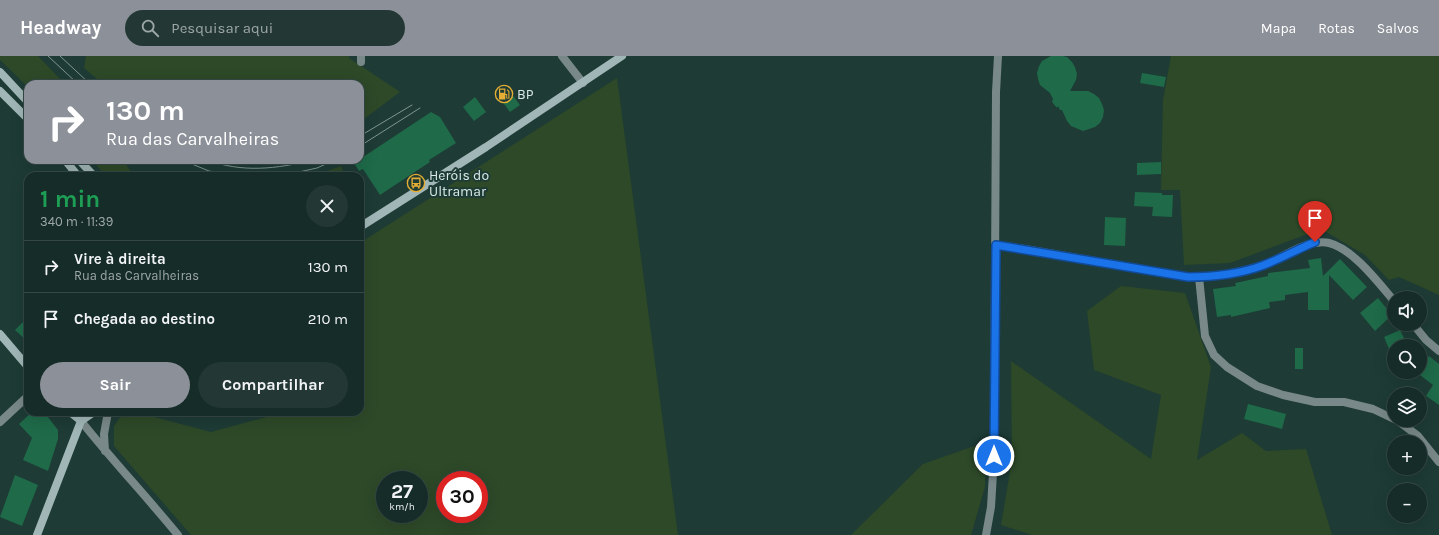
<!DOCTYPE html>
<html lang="pt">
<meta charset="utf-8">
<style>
body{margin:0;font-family:Karla,sans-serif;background:#233834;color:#f1f3f6;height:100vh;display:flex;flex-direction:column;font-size:15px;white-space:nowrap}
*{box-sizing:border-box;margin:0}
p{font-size:13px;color:#9ea7a8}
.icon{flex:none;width:22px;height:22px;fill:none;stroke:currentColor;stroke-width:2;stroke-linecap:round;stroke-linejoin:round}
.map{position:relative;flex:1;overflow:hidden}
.panel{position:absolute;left:24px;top:116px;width:340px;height:244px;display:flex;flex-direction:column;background:#162c28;border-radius:12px;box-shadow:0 4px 16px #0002,0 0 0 1px #354845}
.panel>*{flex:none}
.banner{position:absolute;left:24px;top:24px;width:340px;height:84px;border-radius:12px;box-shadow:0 4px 16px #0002,0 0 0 1px #354845;background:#8c9099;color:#fff;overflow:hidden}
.controls{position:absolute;left:1387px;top:235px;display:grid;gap:8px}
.controls a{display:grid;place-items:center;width:40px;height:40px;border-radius:50%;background:#162c28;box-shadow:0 4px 16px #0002,0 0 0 1px #354845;font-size:20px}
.speed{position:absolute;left:376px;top:415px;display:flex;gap:8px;font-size:20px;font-weight:700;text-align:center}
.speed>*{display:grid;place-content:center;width:52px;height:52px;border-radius:50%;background:#162c28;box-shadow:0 4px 16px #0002,0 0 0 1px #354845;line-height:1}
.speed small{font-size:10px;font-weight:400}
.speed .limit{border:6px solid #d22;background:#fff;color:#111}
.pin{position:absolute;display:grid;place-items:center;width:34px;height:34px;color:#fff;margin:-41px -17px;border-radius:50% 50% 50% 0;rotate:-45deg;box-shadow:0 0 4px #0007}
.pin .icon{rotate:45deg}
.me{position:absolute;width:44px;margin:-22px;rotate:0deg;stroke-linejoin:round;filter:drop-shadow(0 0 3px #0008)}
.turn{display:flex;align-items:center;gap:14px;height:84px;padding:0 16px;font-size:18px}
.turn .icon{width:52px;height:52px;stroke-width:2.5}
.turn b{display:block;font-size:28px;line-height:34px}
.round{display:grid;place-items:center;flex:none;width:42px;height:42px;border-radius:21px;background:#233834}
.overview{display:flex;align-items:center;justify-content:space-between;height:68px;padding:0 16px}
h1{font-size:24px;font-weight:700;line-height:30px;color:#1e9e55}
.button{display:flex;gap:8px;margin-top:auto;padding:8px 16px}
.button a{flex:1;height:46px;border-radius:24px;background:#8c9099;color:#fff;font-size:16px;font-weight:700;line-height:46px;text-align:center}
.button a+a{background:#233834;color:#f1f3f6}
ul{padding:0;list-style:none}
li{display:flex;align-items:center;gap:12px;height:52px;padding:0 16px;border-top:1px solid #354845}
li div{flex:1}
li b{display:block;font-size:15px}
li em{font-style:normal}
header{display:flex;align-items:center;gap:24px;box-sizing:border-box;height:56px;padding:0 20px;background:#8c9099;color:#fff}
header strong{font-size:19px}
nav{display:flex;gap:22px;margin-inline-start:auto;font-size:14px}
.search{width:280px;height:36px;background:#233834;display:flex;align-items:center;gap:10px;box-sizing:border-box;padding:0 14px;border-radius:22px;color:#9ea7a8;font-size:15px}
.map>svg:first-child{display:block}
</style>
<header>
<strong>Headway</strong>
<div class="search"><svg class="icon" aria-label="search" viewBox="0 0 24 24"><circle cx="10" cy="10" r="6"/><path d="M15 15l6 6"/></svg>Pesquisar aqui</div>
<nav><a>Mapa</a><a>Rotas</a><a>Salvos</a></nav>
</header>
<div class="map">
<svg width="1439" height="479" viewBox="0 0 1439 479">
<rect width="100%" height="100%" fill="#1e3b35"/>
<path fill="#2d4928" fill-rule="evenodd" d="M0,0h38l27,28h-37v3l-28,-27z
M86,0h263v2l51,34 -40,30v-38h-257l-19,-16z
M1171,0h268v239l-40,-18 -10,3 -24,-25 -44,-26 -91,34 -46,2 -4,-75h-19l2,-90z
M617,22l61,457h-487l-77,-89v-20l10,-14h11l76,20 74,-20h75v-169zM385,424h34v34h-34zM445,424h34v34h-34z
M92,104h31l11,16h-28z
M341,110l2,4 -9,6h-21z
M1121,230l64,7 26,74 -14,93 45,-27 24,18 40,-2 26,86h-300l-31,-10 11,-65 -1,-99 140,98 10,-64 -67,-25 -7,-59z
M986,386l-1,45 -14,48h-120l72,-71z"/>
<path fill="#1e6a49" d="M1051,0h12l4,1 5,5 3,5 2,7 -1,6 -6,11h18l6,3 5,4 3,6 2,6 -1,7 -3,6 -5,4 -12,4 -12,-5 -4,-5 -5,-11h-2l-2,-4 -1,2 -5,-6 1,-3 -3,-6 -10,-8 -2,-6 -1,-6 2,-7 3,-5z
M1142,17l24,4 -2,10 -24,-4z
M505,29l15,20 -10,7 -15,-20z
M475,41l11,15 -12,9 -11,-14z
M431,56l9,5 16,26 -27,17 1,2 -50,33 -17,-26 -4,2 -5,-8z
M1161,106v12l-24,1v-12z
M1135,136l27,1v2h11l-1,22 -20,-1 1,-9 -19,-1z
M1105,161l21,1 -1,28 -21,-1z
M1321,202l2,18 17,-17 27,28 -14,13 -24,-25v35h-21v-18l-23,3v5l-16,2 1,6 -39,9v-2l-14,2 -4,-28 23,-3 -1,-3 33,-7v-3l42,-5 -2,-8z
M1378,242l14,17 -17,16 -15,-18z
M28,261v25l-13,-12z
M1400,274l6,12 -12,4v1l-5,2 -5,-12z
M1295,292h8v21h-8z
M1429,300l10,8v41l-13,-9 7,-11 -13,-10v-7z
M1248,348l38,10 -4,15 -38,-10z
M32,356h12l14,18v9l-10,32 -25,-11 9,-22 -13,-14z
M15,419l23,10 -16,41 -22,-9z"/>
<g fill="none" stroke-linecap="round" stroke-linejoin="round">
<path stroke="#798888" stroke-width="8" d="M361,0v6
M562,0l21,27
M996,189l29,4 163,28c26,0 51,-4 75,-12 20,-7 45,-27 66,-22 24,6 49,39 65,58
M1199,221l6,59 9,19 13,12 30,19 26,9 32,7h29l29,7 21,10
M1413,268l13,16 13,11
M1397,364l21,16 21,26
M81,365c31,39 65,75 97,114
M0,366l28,-26
M105,395l-1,-17 4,-22
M986,479l5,-28 3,-51 2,-364 2,-36"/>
<path stroke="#a0b6b7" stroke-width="8" d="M0,16l28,30
M0,35l28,28
M65,104l13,16
M79,104l15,16
M360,171l126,-80 136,-91
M0,278l28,33
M70,356l11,9
M37,479l44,-114 13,-9"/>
<path stroke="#809691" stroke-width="1" d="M48,0l30,28
M60,0l30,28
M360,80l52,-31
M360,90l60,-38
M182,104l27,11 30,5
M207,104c36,13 69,9 106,0
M281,120l36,-8 18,-8"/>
</g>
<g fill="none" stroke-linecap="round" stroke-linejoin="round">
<defs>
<path id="route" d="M994,400l2,-211 192,32c26,0 52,-3 76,-12 18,-7 34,-16 51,-23"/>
</defs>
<use href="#route" stroke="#114b97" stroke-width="10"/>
<use href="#route" stroke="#1a73e8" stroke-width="7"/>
</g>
<defs>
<symbol id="fuel-ring" viewBox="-11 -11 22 22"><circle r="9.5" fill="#1e3b35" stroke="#e4ae35" stroke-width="1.5"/><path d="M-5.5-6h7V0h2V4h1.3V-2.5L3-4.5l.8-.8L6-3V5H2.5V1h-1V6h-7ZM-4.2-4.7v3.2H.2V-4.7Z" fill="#e4ae35"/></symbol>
<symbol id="bus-ring" viewBox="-11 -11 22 22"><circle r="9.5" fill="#1e3b35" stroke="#e4ae35" stroke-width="1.5"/><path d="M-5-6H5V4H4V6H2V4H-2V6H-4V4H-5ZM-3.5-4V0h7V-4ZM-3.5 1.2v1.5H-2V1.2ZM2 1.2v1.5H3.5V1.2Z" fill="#e4ae35"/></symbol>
</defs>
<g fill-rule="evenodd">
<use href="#fuel-ring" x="494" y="28" width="20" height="20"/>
<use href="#bus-ring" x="406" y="117" width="20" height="20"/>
</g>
<g text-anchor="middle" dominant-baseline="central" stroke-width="4" stroke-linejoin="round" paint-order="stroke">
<g font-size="14" fill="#d9eae6" stroke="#1e3b35" text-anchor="start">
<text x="517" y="38">BP</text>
<text x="429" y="119">Heróis do<tspan x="429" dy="16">Ultramar</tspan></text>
</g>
</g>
</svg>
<div class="controls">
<a><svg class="icon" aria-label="sound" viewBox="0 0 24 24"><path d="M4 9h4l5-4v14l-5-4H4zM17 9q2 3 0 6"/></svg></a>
<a><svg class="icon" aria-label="search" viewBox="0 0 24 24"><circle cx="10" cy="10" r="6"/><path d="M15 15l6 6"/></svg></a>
<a><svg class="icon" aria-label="layers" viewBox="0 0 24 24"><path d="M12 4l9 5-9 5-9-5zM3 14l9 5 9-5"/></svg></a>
<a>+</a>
<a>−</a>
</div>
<div class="speed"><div>27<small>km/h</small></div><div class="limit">30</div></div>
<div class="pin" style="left:1315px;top:186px;background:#d93025"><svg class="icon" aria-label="arrive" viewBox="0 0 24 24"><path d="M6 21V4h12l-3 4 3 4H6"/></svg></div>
<svg class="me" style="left:994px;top:400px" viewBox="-20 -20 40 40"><circle r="17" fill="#1a73e8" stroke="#fff" stroke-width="3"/><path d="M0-11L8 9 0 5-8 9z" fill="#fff"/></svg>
<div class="banner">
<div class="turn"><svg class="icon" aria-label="right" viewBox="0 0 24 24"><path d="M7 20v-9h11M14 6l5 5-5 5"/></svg><div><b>130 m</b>Rua das Carvalheiras</div></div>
</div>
<section class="panel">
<div class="overview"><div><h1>1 min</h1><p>340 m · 11:39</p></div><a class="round"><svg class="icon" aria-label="close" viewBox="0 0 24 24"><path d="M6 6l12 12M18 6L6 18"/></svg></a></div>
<ul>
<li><svg class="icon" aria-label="right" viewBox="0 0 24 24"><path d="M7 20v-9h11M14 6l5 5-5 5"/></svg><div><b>Vire à direita</b><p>Rua das Carvalheiras</p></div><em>130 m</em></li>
<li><svg class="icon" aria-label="arrive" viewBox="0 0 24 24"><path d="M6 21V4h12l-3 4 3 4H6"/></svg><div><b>Chegada ao destino</b></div><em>210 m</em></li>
</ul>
<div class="button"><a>Sair</a><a>Compartilhar</a></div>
</section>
</div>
